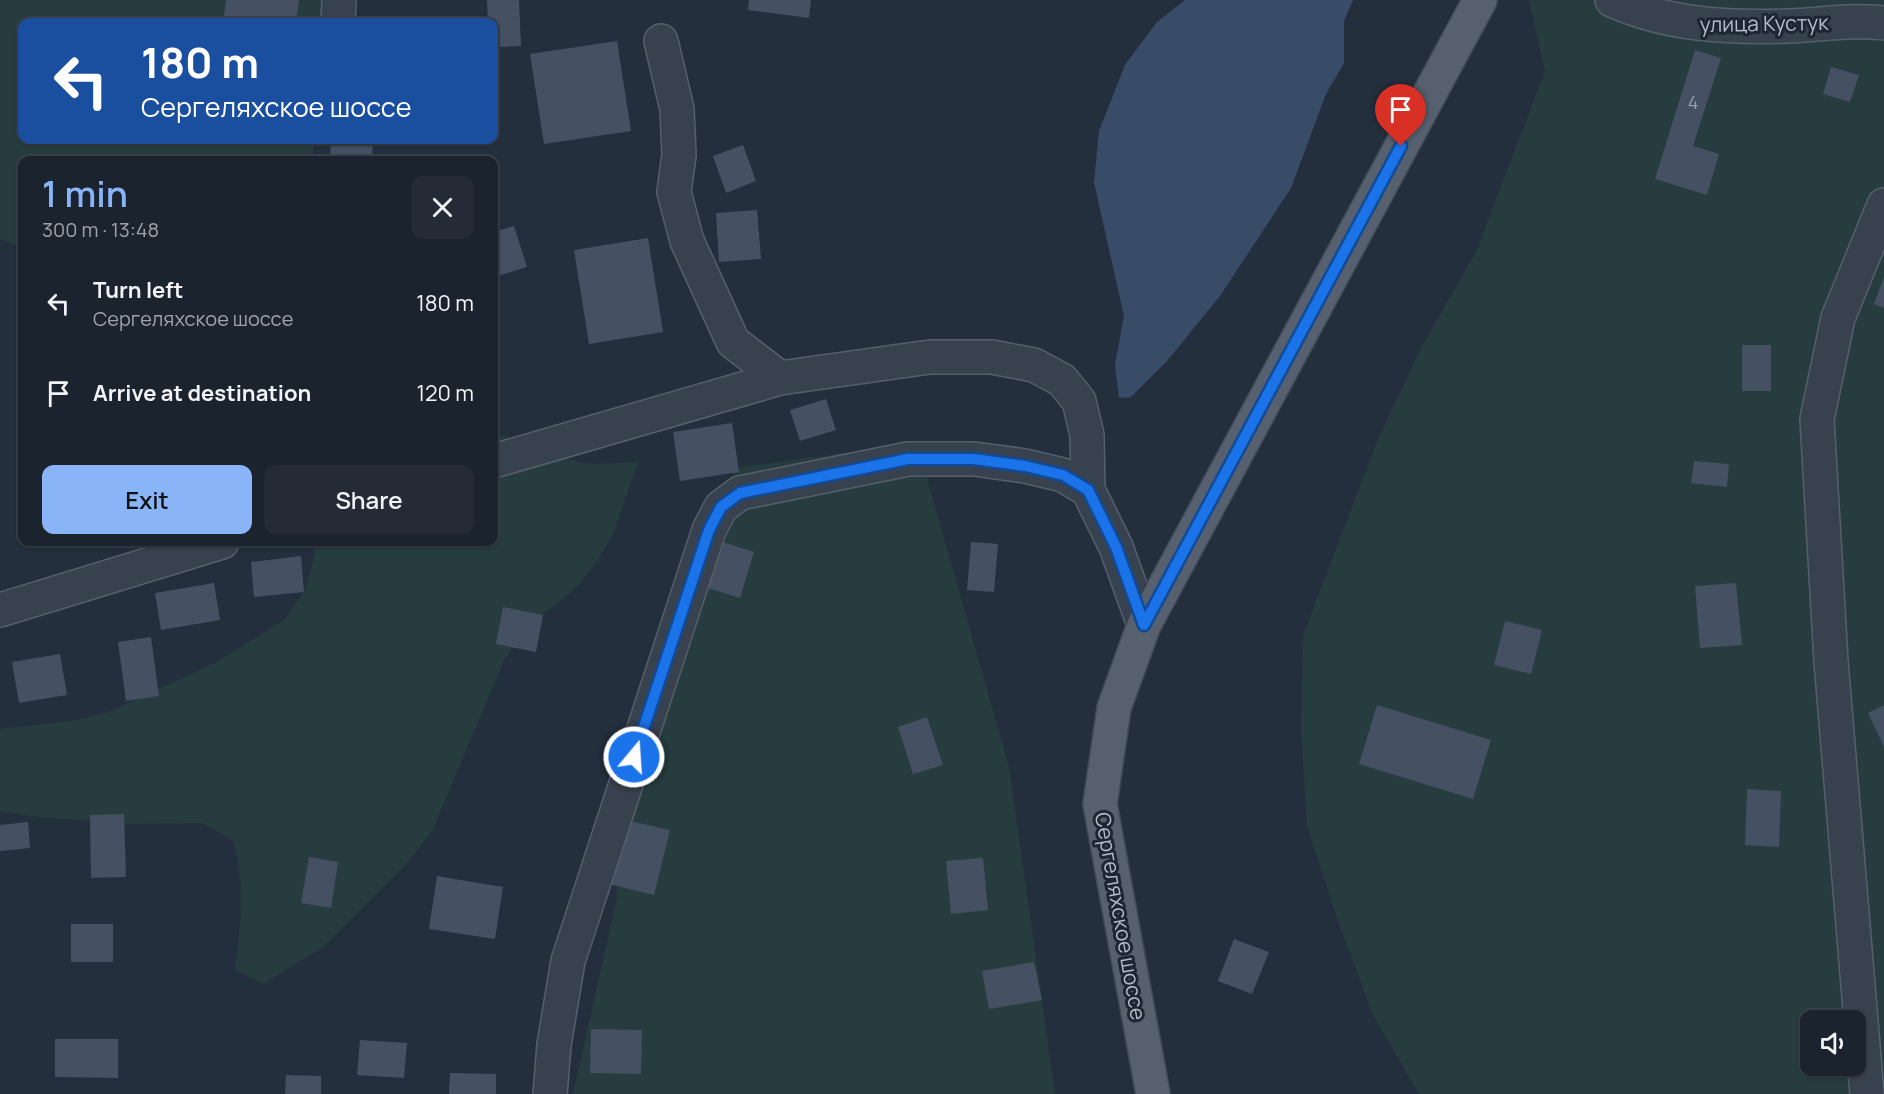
<!DOCTYPE html>
<meta charset="utf-8">
<style>
body{margin:0;font-family:Manrope,sans-serif;background:#242b36;color:#f1f3f6;height:100vh;display:flex;flex-direction:column;font-size:22px;white-space:nowrap}
*{box-sizing:border-box;margin:0}
p{font-size:20px;color:#a0a4aa}
.icon{flex:none;width:33px;height:33px;fill:none;stroke:currentColor;stroke-width:2;stroke-linecap:round;stroke-linejoin:round}
.map{position:relative;flex:1;overflow:hidden}
.side{position:absolute;left:18px;top:156px;width:480px;height:390px;display:flex;flex-direction:column;background:#1b232e;border-radius:12px;box-shadow:0 2px 4px #0004,0 0 0 2px #39404a}
.side>*{flex:none}
.top-card{position:absolute;left:18px;top:18px;width:480px;height:126px;border-radius:12px;box-shadow:0 2px 4px #0004,0 0 0 2px #39404a;background:#1a4fa0;color:#fff;overflow:hidden}
.controls{position:absolute;left:1800px;top:1010px;display:grid;gap:12px}
.controls a{display:grid;place-items:center;width:66px;height:66px;border-radius:12px;background:#1b232e;box-shadow:0 2px 4px #0004,0 0 0 2px #39404a;font-size:30px}
.pin{position:absolute;display:grid;place-items:center;width:51px;height:51px;color:#fff;margin:-62px -26px;border-radius:50% 50% 50% 0;rotate:-45deg;box-shadow:0 0 6px #0007}
.pin .icon{rotate:45deg}
.me{position:absolute;width:66px;margin:-33px;rotate:18deg;stroke-linejoin:round;filter:drop-shadow(0 0 4px #0008)}
.turn{display:flex;align-items:center;gap:21px;height:126px;padding:0 24px;font-size:27px}
.turn .icon{width:78px;height:78px;stroke-width:2.5}
.turn b{display:block;font-size:42px;line-height:51px}
.round{display:grid;place-items:center;flex:none;width:63px;height:63px;border-radius:12px;background:#242b36}
.head{display:flex;align-items:center;justify-content:space-between;height:102px;padding:0 24px}
h1{font-size:36px;font-weight:600;line-height:45px;color:#8ab4f8}
.cta{display:flex;gap:12px;margin-top:auto;padding:12px 24px}
.cta a{flex:1;height:69px;border-radius:12px;background:#8ab4f8;color:#111;font-size:24px;font-weight:600;line-height:69px;text-align:center}
.cta a+a{background:#242b36;color:#f1f3f6}
ul{padding:0;list-style:none}
li{display:flex;align-items:center;gap:18px;height:90px;padding:0 24px}
li div{flex:1}
li b{display:block;font-size:22px}
li em{font-style:normal}
.map>svg:first-child{display:block}
</style>
<div class="map">
<svg width="1884" height="1094" viewBox="0 0 1884 1094">
<rect width="100%" height="100%" fill="#242f3e"/>
<path fill="#263c3f" fill-rule="evenodd" d="M0,0h322l-1,22h-299v118h292l-1,20h-291v87l-22,-8z
M1529,0h355v1094h-465l-46,-79 -34,-91 -32,-98 -6,-97 2,-94 75,-196 45,-95 53,-92 69,-181zM1810,1020h46v45h-46z
M494,432l63,26 38,6 43,-2 -24,70 -16,28 -20,26 -53,43 -20,29 -72,171 -25,33 -84,84 -60,38 -29,-14c5,-46 11,-84 -2,-129l-30,-18 -71,1 -95,-7 -37,-6v-82l78,-9 33,-9 104,-48 69,-43 21,-30 9,-32 1,-16h179z
M917,443l92,324 46,327h-482l44,-196 -3,-71 25,-111 96,-248z"/>
<path fill="#394c67" d="M1185,0h168l-9,21v42l-18,31 -35,94 -71,108 -53,65 -36,36 -12,1 -4,-33 9,-49 -30,-134 5,-51 26,-66 32,-43z"/>
<path fill="#455162" d="M226,0h73l-3,22h-73z
M487,0h32l2,46 -27,1v-25h-6z
M749,0h62l-2,18 -61,-8z
M617,41l14,90 -87,13 -14,-90z
M1695,50l26,8 -28,88 26,8 -12,41 -52,-16z
M1831,67l28,8 -9,27 -27,-8z
M331,140h42l-1,20h-42z
M743,145l13,36 -30,12 -13,-37z
M127,154l4,6h-15z
M757,210l4,49 -42,3 -3,-49z
M514,226l13,41 -33,10v-45z
M648,238l15,94 -74,12 -15,-94z
M1884,277v31l-10,-4z
M1742,345h29v46h-29z
M826,399l10,31 -36,11 -10,-31z
M732,423l7,49 -59,9 -7,-49z
M1694,461l35,3 -2,23 -36,-4z
M717,540l37,12 -14,46 -38,-12z
M971,542l27,2 -4,48 -27,-2z
M301,556l3,36 -50,5 -3,-35z
M214,583l6,37 -59,10 -6,-37z
M1736,583l6,62 -42,3 -5,-62z
M503,607l40,8 -7,37 -40,-8z
M1505,621l37,9 -11,44 -37,-9z
M151,637l8,59 -33,5 -8,-59z
M60,654l7,41 -48,8 -7,-41z
M1377,705l114,35 -18,59 -114,-35z
M1884,705v42l-16,-34z
M927,717l16,48 -30,9 -15,-47z
M1747,789l34,2 -2,56 -34,-2z
M124,814l2,63 -35,1 -1,-63z
M625,820l45,10 -16,65 -45,-11z
M28,822l2,26 -30,3v-26z
M309,857l29,5 -7,46 -30,-5z
M983,858l5,52 -37,4 -5,-53z
M437,876l66,11 -8,52 -66,-10z
M71,924h42v38h-42z
M1234,939l35,13 -17,42 -34,-13z
M1034,962l8,38 -53,9 -7,-38z
M591,1029l51,1 -1,44 -51,-1z
M55,1039h63v39l-63,-1z
M360,1040l47,3 -3,35 -47,-3z
M450,1073l46,1v20h-47z
M286,1075l35,1v18h-36z"/>
<g fill="none" stroke-linecap="round" stroke-linejoin="round">
<defs>
<path id="minor" d="M1612,0c55,25 116,28 176,26 33,-1 63,-7 96,-3
M338,22l1,-22
M661,41l16,68 2,46 -5,37 13,49 46,101 47,36
M494,461l286,-83 150,-21h62l42,8 28,15 17,21 8,34 1,55
M0,610l222,-68
M550,1094l4,-49 14,-84 141,-431 12,-23 19,-14 168,-34h66l51,7 38,9 25,15 28,57 28,78
M1867,1094l-36,-433 -14,-242 21,-101 46,-113"/>
<path id="major" d="M1153,1094l-53,-290 14,-96 30,-83 336,-625"/>
</defs>
<use href="#minor" stroke="#565f6c" stroke-width="36"/>
<use href="#major" stroke="#414a57" stroke-width="36"/>
<use href="#minor" stroke="#38414e" stroke-width="33"/>
<use href="#major" stroke="#56606e" stroke-width="33"/>
</g>
<g fill="none" stroke-linecap="round" stroke-linejoin="round">
<defs>
<path id="route" d="M634,757l75,-227 12,-23 19,-14 168,-34h66l51,7 38,9 25,15 28,57 28,78 257,-479"/>
</defs>
<use href="#route" stroke="#114b97" stroke-width="15"/>
<use href="#route" stroke="#1a73e8" stroke-width="10"/>
</g>
<g text-anchor="middle" dominant-baseline="central" stroke-width="6" stroke-linejoin="round" paint-order="stroke">
<g font-size="18" fill="#98a1af">
<text x="1693" y="102">4</text>
</g>
<g font-size="21" fill="#b4bcc9" stroke="#1d2633">
<text transform="translate(1764 23) rotate(-1)">улица Кустук</text>
<text transform="translate(1121 916) rotate(80)">Сергеляхское шоссе</text>
</g>
</g>
</svg>
<div class="controls">
<a><svg class="icon" aria-label="sound" viewBox="0 0 24 24"><path d="M4 9h4l5-4v14l-5-4H4zM17 9q2 3 0 6"/></svg></a>
</div>
<div class="pin" style="left:1401px;top:146px;background:#d93025"><svg class="icon" aria-label="arrive" viewBox="0 0 24 24"><path d="M6 21V4h12l-3 4 3 4H6"/></svg></div>
<svg class="me" style="left:634px;top:757px" viewBox="-20 -20 40 40"><circle r="17" fill="#1a73e8" stroke="#fff" stroke-width="3"/><path d="M0-11L8 9 0 5-8 9z" fill="#fff"/></svg>
<div class="top-card">
<div class="turn"><svg class="icon" aria-label="left" viewBox="0 0 24 24"><path d="M17 20v-9H6M10 6l-5 5 5 5"/></svg><div><b>180 m</b>Сергеляхское шоссе</div></div>
</div>
<section class="side">
<div class="head"><div><h1>1 min</h1><p>300 m · 13:48</p></div><a class="round"><svg class="icon" aria-label="close" viewBox="0 0 24 24"><path d="M6 6l12 12M18 6L6 18"/></svg></a></div>
<ul>
<li><svg class="icon" aria-label="left" viewBox="0 0 24 24"><path d="M17 20v-9H6M10 6l-5 5 5 5"/></svg><div><b>Turn left</b><p>Сергеляхское шоссе</p></div><em>180 m</em></li>
<li><svg class="icon" aria-label="arrive" viewBox="0 0 24 24"><path d="M6 21V4h12l-3 4 3 4H6"/></svg><div><b>Arrive at destination</b></div><em>120 m</em></li>
</ul>
<div class="cta"><a>Exit</a><a>Share</a></div>
</section>
</div>
